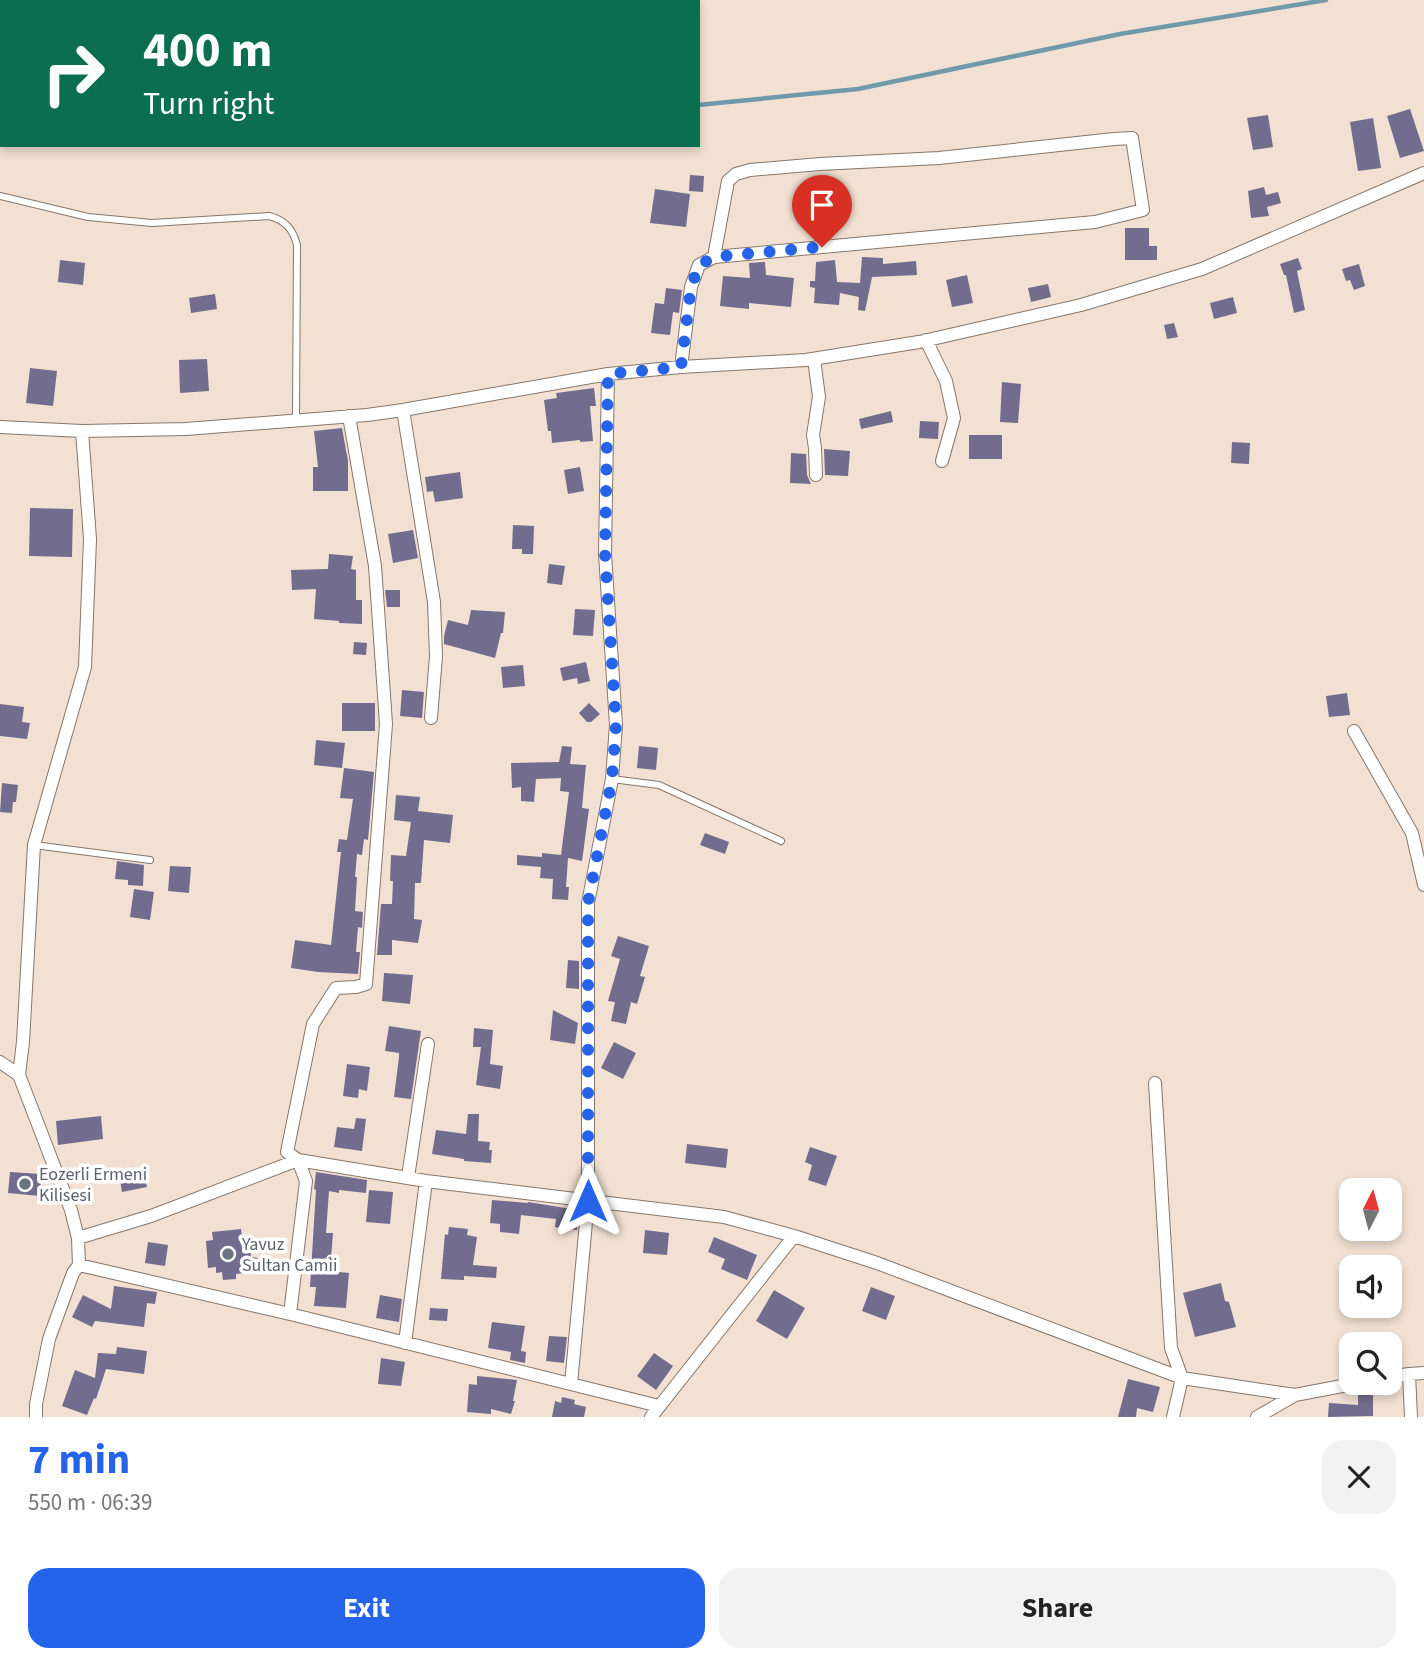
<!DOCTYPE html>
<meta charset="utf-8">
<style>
body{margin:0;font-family:"Source Sans 3",sans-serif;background:#f2f2f2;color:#222;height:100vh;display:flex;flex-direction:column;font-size:26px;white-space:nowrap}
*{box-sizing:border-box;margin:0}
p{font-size:23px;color:#767676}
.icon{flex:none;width:38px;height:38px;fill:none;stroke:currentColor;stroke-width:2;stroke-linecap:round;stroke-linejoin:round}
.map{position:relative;height:1417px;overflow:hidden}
.side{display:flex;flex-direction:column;background:#fff;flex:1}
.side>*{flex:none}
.hud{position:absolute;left:0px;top:0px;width:700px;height:147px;box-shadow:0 4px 10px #0003;background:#0b6e4f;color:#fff;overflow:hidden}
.needle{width:46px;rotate:6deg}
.controls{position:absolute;left:1339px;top:1178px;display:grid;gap:14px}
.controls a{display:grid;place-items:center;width:63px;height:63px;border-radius:14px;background:#fff;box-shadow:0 4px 10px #0003;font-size:35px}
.pin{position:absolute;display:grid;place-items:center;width:60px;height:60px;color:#fff;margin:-72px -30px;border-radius:50% 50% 50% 0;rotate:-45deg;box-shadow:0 0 7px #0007}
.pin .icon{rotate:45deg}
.me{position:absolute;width:77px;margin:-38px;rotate:0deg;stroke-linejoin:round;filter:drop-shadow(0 0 5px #0008)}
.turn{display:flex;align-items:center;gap:24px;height:147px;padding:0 28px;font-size:32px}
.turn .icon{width:91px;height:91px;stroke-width:2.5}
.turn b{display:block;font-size:49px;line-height:60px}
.round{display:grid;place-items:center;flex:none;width:74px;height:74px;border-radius:21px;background:#f2f2f2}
.headline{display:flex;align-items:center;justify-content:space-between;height:119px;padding:0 28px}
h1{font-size:42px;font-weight:700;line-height:52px;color:#2563eb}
.button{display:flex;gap:14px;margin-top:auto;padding:14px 28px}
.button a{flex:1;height:80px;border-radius:21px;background:#2563eb;color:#fff;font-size:28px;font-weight:700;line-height:80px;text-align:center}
.button a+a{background:#f2f2f2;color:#222}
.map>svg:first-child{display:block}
</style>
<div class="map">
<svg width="1424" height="1417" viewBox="0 0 1424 1417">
<rect width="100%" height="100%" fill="#f2e1d3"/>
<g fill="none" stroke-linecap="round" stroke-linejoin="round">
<path stroke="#7099aa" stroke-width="4.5" d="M0,93l2,-1
M698,105l160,-16 262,-55 206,-34"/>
</g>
<path fill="#726d8e" d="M1410,109l14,42 -24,7 -13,-42z
M1268,115l5,32 -20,3 -6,-32z
M1373,118l8,50 -23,3 -8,-49z
M690,175l14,1 -1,16 -14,-1z
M1264,187l2,8 12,-3 3,11 -14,4 2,9 -18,2 -3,-27z
M655,189l35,5 -4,33 -36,-4z
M1125,228h24v18h8v14h-32z
M862,257l21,1v6l33,-3 1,14 -45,2 -7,34 -7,-1 1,-13 -19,-4 -1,12 -25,-2 1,-15 -5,-1v-6h5l1,-19 19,-2 2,22 23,1z
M1298,258l4,11 -5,2 8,39 -11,3 -8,-38h-2l-4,-11z
M60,260l25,3 -2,22 -25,-3z
M765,262l1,13 28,3 -3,29 -42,-4v6l-29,-3 3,-30 27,2 -1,-15z
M1359,264l6,22 -11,4 -4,-10 -4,1 -4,-12z
M967,275l6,28 -21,4 -6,-27z
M1048,284l3,13 -20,5 -3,-14z
M666,288l16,2 -3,23 -6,-1 -3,23 -19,-2 4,-30 9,1z
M215,294l2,15 -26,4 -2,-15z
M1233,297l4,16 -23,6 -4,-16z
M1174,323l4,14 -11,2 -3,-14z
M207,359l2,32 -29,2 -1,-33z
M30,368l27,3 -4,35 -27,-3z
M1002,382l19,2 -3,39 -18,-1z
M594,388l2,18h-6l3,35 -13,1v-2l-28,3 -1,-12h-3l-4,-31 13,-2 -1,-5z
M891,411l2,11 -32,7 -2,-10z
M920,421l19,1 -1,17 -19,-1z
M342,428l6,33v30h-35v-24h5l-4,-36z
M969,435h33v24h-33z
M1232,442l18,1 -1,21 -18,-1z
M824,449l26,2 -2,25 -23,-1z
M791,453l15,1 1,21 4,9 -21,-1z
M580,467l4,24 -16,3 -4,-24z
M460,472l3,26 -28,4 -2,-11 -6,1 -2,-15z
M30,508l43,1 -1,48 -43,-1z
M513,525l21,1 -1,28h-11v-5h-10z
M413,530l5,28 -25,5 -5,-29z
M329,554l24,2 -2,13 5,1v30h6v24l-23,-1v-2l-25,-2 2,-30 -24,1 -1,-20 37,-1z
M549,564l16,2 -3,19 -15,-2z
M385,590h15v17h-13z
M575,609l20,1 -2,26 -20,-1z
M471,610l34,2 -2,21h-2l-6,25 -51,-14v-8l4,-16 20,5z
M354,642l13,1 -1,12 -13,-1z
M586,662l4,19 -12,3 -1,-6 -14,3 -3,-13z
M523,665l2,21 -22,2 -2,-21z
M402,690l22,2 -2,26 -22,-2z
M1347,693l3,22 -21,2 -3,-21z
M342,703h33v28h-33z
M589,703l11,11 -9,8h-4l-8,-9z
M0,704l24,3 -2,15 8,1 -3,16 -27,-3z
M316,740l29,3 -3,25 -28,-3z
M562,746l10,1 -2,17 16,1 -4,43 7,1 -7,52 -14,-3 -2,29h3l-1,13 -16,-1 1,-20 -13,-1 1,-11 -24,-2v-10l25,2v-4l19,2 8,-63 -9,-1 1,-13 -25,1 -2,23 -13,-1v-14l-9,1 -1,-25 48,-1z
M639,746l19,2 -2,22 -19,-2z
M344,768l30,4 -6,68 -4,-1 -2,16 -5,-1 -2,23h2l-2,34 8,1 -1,16 -4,-1 -2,25h4l-2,22 -40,-2 -27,-4 4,-28 36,5 10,-93h-4l2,-13 8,1 6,-41 -13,-1z
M2,783l16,2 -2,17h-3l-1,11 -12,-1z
M396,795l24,2 -2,14 35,4 -3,28 -26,-3 -3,43h-6l-1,36 8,1 -4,23 -26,-3v15h-15l4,-51h11l1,-23h-3l1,-26 15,1 5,-34 -17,-2z
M705,833l24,9 -4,12 -25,-9z
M117,861l27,4 -1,21 -15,-1v-5l-13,-1z
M170,866l21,1 -2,26 -21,-2z
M134,889l20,3 -4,28 -20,-3z
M618,936l31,10 -9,30 5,1 -8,27 -6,-2 -5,22 -15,-3 4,-19 -7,-1 12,-42 -9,-3z
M568,960l11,1v28l-13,-1z
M384,973l29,2 -3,29 -28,-3z
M553,1010l25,13 -3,21 -25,-4z
M389,1026l32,5 -10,68 -17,-2 5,-40v-4l-14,-2z
M474,1028l19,2 -3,34 13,2 -3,23 -24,-4 5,-38h-8z
M614,1042l22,11 -13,26 -22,-11z
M347,1064l23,3 -3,24 -8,-2 -1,9 -15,-2z
M468,1114h11l-1,27 12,1 -1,8h3l-1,13 -27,-2v-2l-32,-5 4,-24 30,4z
M101,1116l2,23 -45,6 -2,-24z
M356,1118l10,1 -4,32 -28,-4 3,-20 17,2z
M687,1144l41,5 -2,19 -41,-5z
M810,1147l27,9 -11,30 -18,-6 4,-15 -7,-3z
M143,1169l4,18 -25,5 -2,-12 6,-1 -1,-6z
M10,1172l31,2 -1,22 -32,-3z
M316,1172l51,8 -1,13 -27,-3v3l-10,-2 -3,42h7l-3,38 19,2 -3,35 -32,-2 2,-19h-6l6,-97 -2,-1z
M369,1190l24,2 -3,32 -24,-2z
M492,1200l36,3v-1l50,8 -1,20 -22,-3 1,-8 -35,-4 -2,19 -19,-2v-8l-10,-1z
M449,1227l19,2 -1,6 10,2 -4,28 24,2 -1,11 -32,-2v4l-23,-1 4,-45 3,1z
M241,1229l1,9 7,-1 2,20 36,5 -1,11 -42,-6v6l-8,1v5l-13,1 -1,-8 -6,1v-6l-8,1 -2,-27 7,-1 -1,-8z
M645,1230l24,3 -2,22 -24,-2z
M714,1237l43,18 -10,25 -26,-11 4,-10 -17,-7z
M148,1242l20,3 -3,21 -20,-3z
M1221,1283l4,18 4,1 7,25 -41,10 -12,-44z
M114,1286l43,6 -2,12 -8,-1 -3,24 -49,-6 -3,6 -20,-10 11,-22 28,14z
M871,1287l24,9 -9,24 -24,-9z
M774,1290l31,18 -18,31 -31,-18z
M380,1295l22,4 -3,23 -23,-4z
M430,1308l18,1 -1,12 -18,-1z
M492,1322l33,4 -4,25 5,1 -1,11 -15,-3 1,-8 -23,-4z
M549,1336l18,1 -3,26 -18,-2z
M117,1347l30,4 -3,23 -38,-5 -10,30 -2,-1 -7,17 -25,-9 13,-36 20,8 3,-25 18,1z
M654,1353l19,13 -17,24 -19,-14z
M381,1358l24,4 -4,24 -23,-2z
M477,1376l40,4 -4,21h2l-4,13 -20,-5v5l-24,-2 2,-28 8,1z
M1128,1379l32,8 -7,25 -16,-4 -1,9h-18z
M1358,1392h15v24l-45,1 1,-14 29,2z
M562,1397l13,3 -1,4 12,3 -2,10h-32l3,-16 6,2z"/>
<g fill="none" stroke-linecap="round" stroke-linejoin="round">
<defs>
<path id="lane" d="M0,196l88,21 64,6 117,-7c16,4 24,13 28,29l-1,175
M612,779l47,6 122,56
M34,845l116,15"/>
<path id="street" d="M926,340l20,41 8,37 -12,43
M814,359l5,38 -6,38 2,13 1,27
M681,367l10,-80 8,-22 15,-8 14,-76 8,-7 14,-4 70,-6 119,-6 175,-19 18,-1 11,72 -48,12 -381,35
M403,410l31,192 2,54 -5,62
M0,427l82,4 104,-2 181,-14 36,-5 205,-36 73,-7 125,-7 113,-18 162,-37 121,-36 222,-96
M1354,731l58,102 12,52
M0,1062l19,13
M1155,1083l16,265 11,30 -9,39
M408,1177l20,-133
M78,1238l73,-22 147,-56 128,21 298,36 70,19 83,27 305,115 113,17
M79,1265l211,49 369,92
M290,1314l16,-133 -8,-21 -11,-8 26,-128 23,-36 20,-1 10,-3 20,-260 -11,-158 -26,-150
M405,1343l21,-162
M1409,1374l2,43
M1390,1377l19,-3 15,-1
M571,1384l17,-183v-298l24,-124 4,-54 -11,-171 3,-180
M36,1417v-13l13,-65 24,-66 6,-8 -1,-27 -7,-28 -52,-135 4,-33 11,-197 51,-178 5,-128 -8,-108
M651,1417l143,-181
M1257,1417l38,-22 68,-13"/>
</defs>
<use href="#lane" stroke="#86766a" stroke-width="8"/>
<use href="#street" stroke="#86766a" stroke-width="14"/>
<use href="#lane" stroke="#fff" stroke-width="6"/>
<use href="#street" stroke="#fff" stroke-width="12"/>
</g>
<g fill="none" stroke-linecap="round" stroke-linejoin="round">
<path stroke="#2563eb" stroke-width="12" stroke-dasharray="0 21.6" d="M588,1201v-298l24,-124 4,-54 -11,-171 3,-180 73,-7 10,-80 8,-22 15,-8 108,-10"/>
</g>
<g fill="#6b7280" stroke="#fff" stroke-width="2.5">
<circle cx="25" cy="1184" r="7"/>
<circle cx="228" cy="1254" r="7"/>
</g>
<g text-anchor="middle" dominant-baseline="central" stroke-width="7" stroke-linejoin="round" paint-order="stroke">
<g font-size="18" fill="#5b616d" stroke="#fff" text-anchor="start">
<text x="39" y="1174">Eozerli Ermeni<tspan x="39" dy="21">Kilisesi</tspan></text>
<text x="242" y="1244">Yavuz<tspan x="242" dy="21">Sultan Camii</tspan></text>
</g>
</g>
</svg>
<div class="controls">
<a><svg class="needle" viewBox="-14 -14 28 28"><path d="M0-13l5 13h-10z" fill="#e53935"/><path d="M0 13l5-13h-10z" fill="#767676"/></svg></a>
<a><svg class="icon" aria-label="sound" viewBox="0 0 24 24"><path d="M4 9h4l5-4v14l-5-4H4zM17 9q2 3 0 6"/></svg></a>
<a><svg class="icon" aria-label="search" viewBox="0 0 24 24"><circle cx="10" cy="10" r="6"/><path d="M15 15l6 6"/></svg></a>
</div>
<div class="pin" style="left:822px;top:247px;background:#d93025"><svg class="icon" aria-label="arrive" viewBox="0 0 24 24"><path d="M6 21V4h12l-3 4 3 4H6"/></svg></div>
<svg class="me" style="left:588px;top:1201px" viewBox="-20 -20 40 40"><path d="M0-17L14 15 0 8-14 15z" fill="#2563eb" stroke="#fff" stroke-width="4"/></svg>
<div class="hud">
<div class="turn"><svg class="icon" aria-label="right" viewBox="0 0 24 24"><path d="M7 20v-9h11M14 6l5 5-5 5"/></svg><div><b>400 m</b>Turn right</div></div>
</div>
</div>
<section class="side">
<div class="headline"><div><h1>7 min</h1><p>550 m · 06:39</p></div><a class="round"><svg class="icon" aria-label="close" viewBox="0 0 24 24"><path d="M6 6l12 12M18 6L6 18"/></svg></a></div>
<div class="button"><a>Exit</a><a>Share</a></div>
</section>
